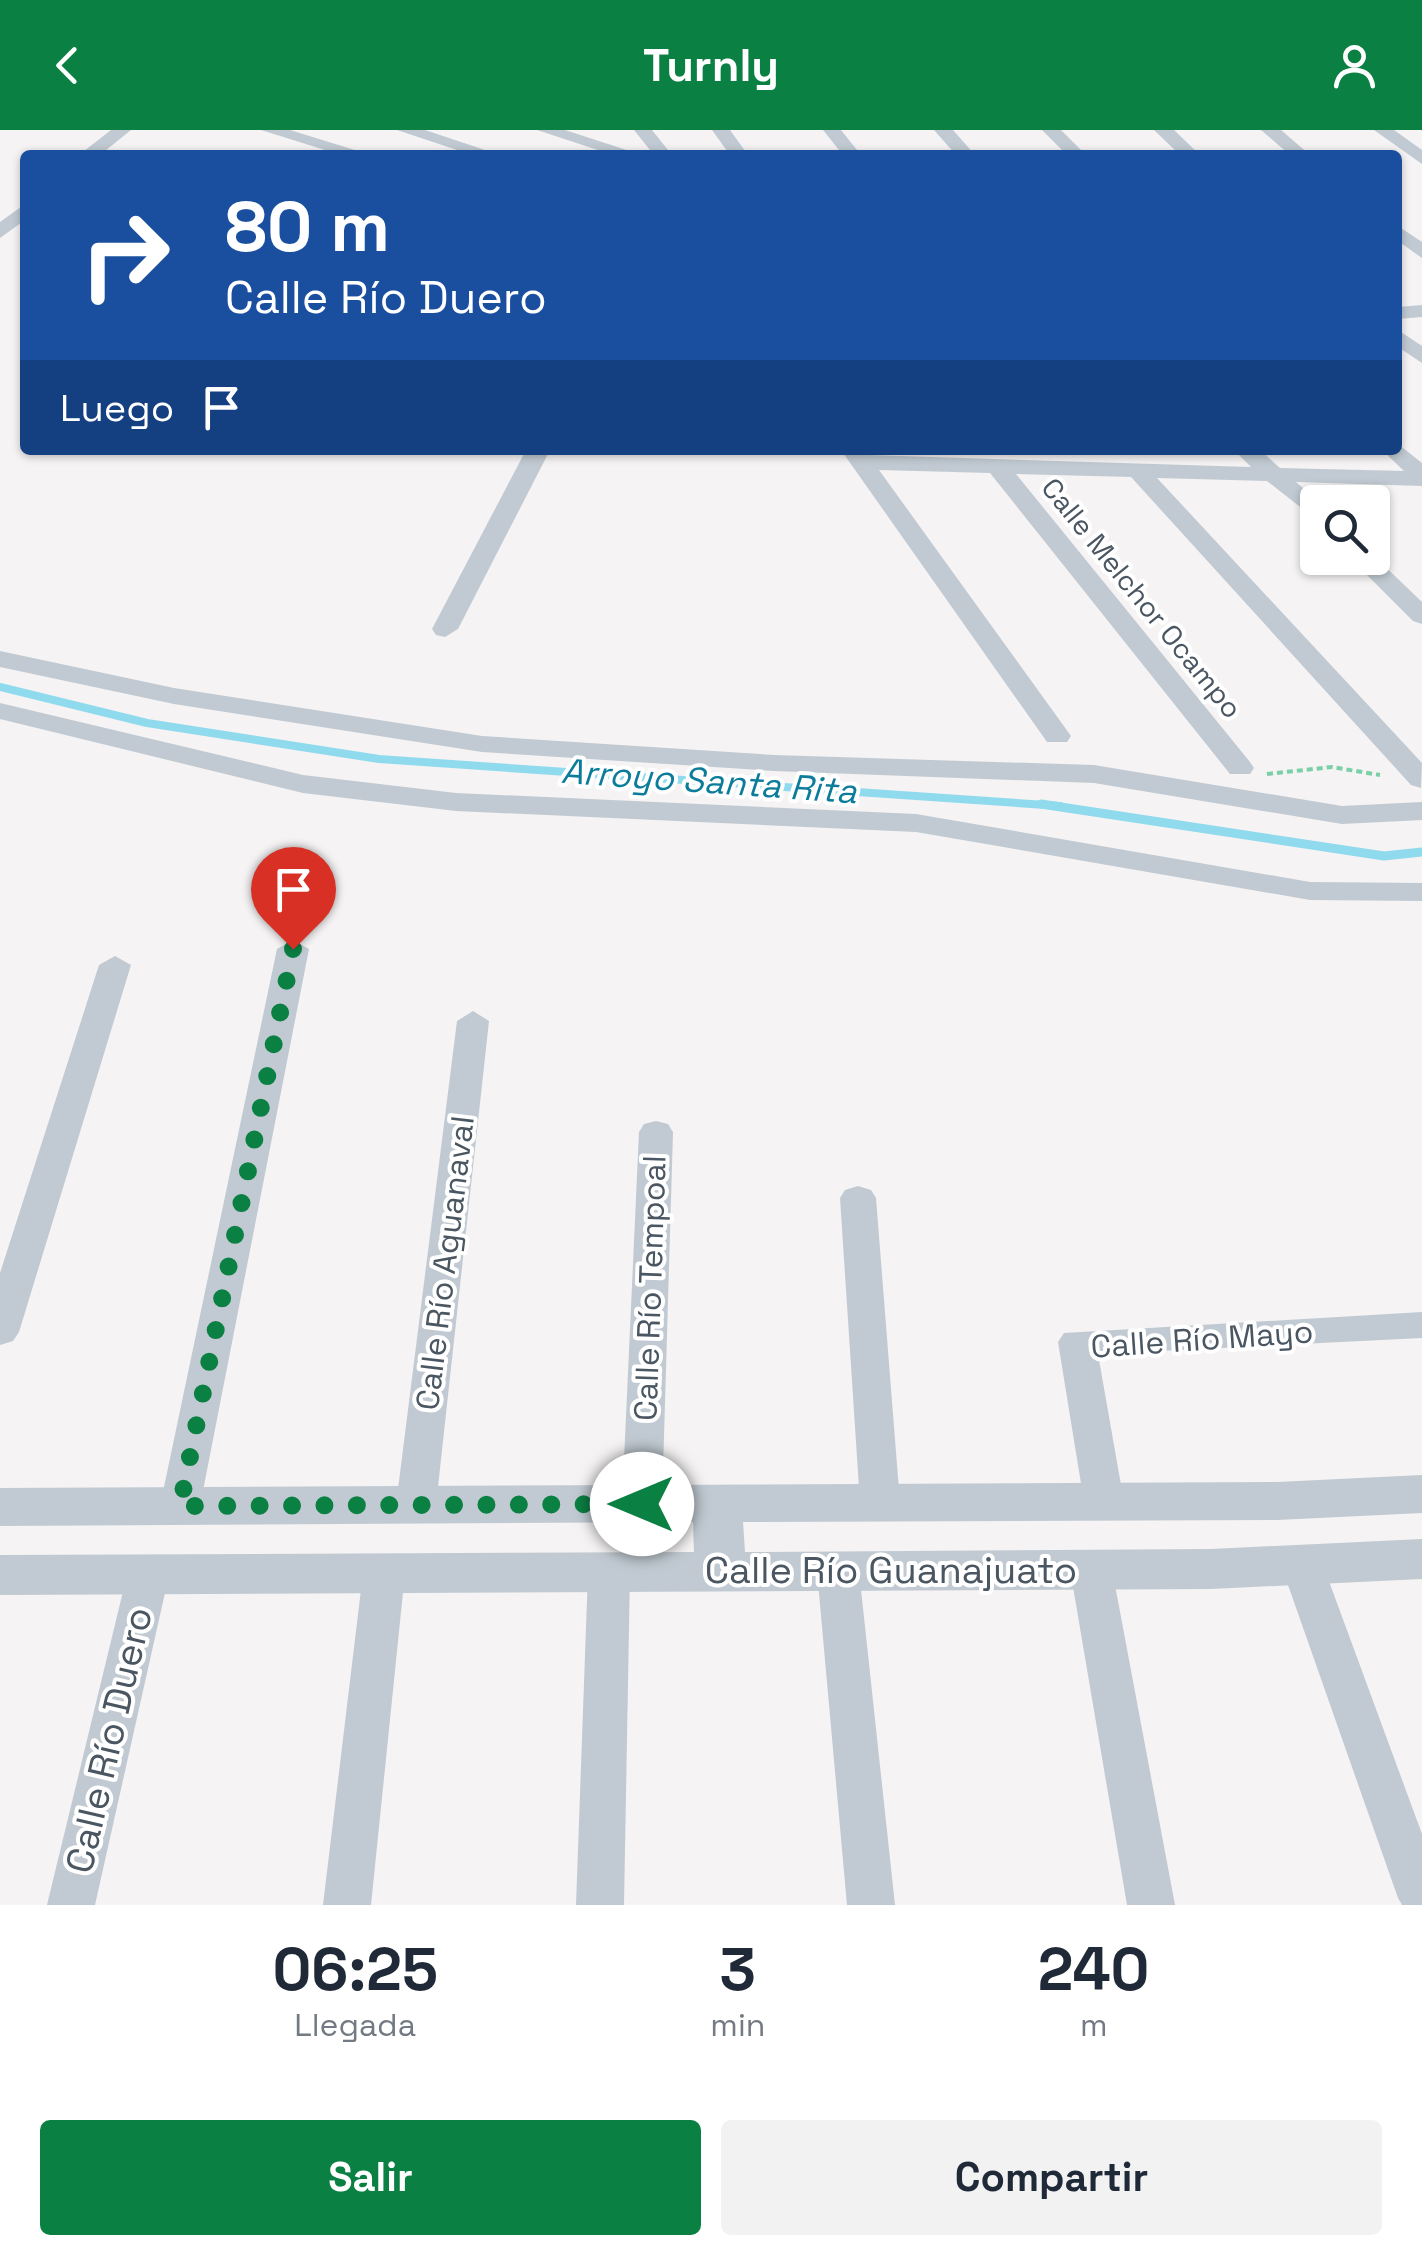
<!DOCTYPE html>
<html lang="es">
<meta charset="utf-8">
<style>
body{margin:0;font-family:"Space Grotesk",sans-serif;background:#f2f2f3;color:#1f2937;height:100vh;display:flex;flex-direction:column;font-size:38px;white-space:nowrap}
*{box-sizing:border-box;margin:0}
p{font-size:32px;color:#747a83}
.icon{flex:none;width:55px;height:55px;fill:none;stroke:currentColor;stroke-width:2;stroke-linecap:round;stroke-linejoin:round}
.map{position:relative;height:1775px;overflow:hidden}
.details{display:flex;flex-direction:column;background:#fff;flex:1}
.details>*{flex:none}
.guide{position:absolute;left:20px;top:20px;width:1382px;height:305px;border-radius:10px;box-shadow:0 2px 8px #0004;background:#1a4fa0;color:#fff;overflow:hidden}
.controls{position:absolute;left:1300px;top:355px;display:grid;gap:20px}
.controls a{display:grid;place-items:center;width:90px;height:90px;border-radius:10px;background:#fff;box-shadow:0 2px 8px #0004;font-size:50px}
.pin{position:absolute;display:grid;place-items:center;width:85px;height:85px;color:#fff;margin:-102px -42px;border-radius:50% 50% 50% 0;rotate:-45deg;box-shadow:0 0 10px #0007}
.pin .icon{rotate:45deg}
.me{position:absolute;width:110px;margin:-55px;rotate:270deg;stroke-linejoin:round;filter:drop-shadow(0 0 8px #0008)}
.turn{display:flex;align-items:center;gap:35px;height:210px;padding:0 40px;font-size:45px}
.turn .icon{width:130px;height:130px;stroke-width:2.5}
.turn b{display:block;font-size:70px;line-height:85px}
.then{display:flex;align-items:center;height:95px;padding:0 40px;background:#0003;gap:20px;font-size:38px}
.eta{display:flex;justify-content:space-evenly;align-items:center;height:170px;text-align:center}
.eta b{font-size:60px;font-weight:700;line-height:70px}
.button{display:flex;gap:20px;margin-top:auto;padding:20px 40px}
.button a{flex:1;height:115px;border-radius:10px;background:#0b8043;color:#fff;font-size:40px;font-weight:700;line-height:115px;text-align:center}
.button a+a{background:#f2f2f3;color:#1f2937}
header{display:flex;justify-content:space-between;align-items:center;height:130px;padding:0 40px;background:#0b8043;color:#fff;font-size:45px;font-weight:700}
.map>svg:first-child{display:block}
</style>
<header><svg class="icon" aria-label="back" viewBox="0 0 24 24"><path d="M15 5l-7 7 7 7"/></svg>Turnly<svg class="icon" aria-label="person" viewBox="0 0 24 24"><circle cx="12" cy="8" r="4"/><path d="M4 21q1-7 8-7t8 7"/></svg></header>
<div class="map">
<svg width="1422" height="1775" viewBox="0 0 1422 1775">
<rect width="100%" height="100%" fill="#f5f3f3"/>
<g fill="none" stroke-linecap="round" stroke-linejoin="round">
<path stroke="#90daee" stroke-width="8" d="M0,557l147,36 232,36 681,47"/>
<path stroke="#90daee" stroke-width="9" d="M1041,674l343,52 38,-4"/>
<path stroke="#7ad0a6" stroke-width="4" stroke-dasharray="6 4" stroke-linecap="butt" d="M1267,644l65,-7 48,8"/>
<path fill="#c1cad2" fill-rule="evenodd" d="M111,0h20l-31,25h-21z
M261,0h29l81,25h-30z
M397,0h28l75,25h-28z
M537,0h28l77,25h-29z
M634,0h18l20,25h-18z
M712,0h18l18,25h-18z
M823,0h18l20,25h-18z
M934,0h19l22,25h-19z
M1042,0h19l25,25h-19z
M1154,0h20l26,25h-20z
M1261,0h20l29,25h-20z
M1374,0h20l28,20v14z
M25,74v16l-25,18v-16z
M1398,96l24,16v16l-24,-17z
M1422,175v12l-24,2v-12z
M1398,200l24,16v17l-24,-16z
M1398,314l24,19v23l-126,-4 23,20 -1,19 -51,-40 -110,-3 265,285 -1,25 -10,-3 -280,-308 -115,-3 234,288 4,6 -4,6h-20l-240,-301 -111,-3 192,266 -4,6h-20l-206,-292h24l3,5 383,12 -17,-17h26l20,18 124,3 -22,-21h16z
M526,320h24l-92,179 -13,8 -9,-2 -4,-6z
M1372,424l50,48v22l-9,-3 -63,-63z
M0,521l174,37 308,48 292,19 320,10 248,41 80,-4v18l-80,4 -248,-41 -320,-12 -292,-19 -308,-48 -174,-37z
M0,573l303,72 153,18 460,21 394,68 112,1v18l-112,-1 -394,-68 -460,-21 -153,-18 -303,-74z
M293,810l16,9 -109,557 -6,11 -14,4 -14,-4 -6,-11 117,-557z
M115,826l16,9 -112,367 -6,9 -13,4v-72l99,-308z
M473,881l16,10 -53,484 -6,11 -14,4 -14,-4 -6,-11 61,-484z
M656,991l12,3 5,8 -11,372 -6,11 -14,4 -14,-4 -6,-11 17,-372 5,-8z
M858,1056l13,4 5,8 24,305 -6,11 -14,4 -14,-4 -6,-11 -20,-305 5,-8z
M1422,1182v26l-324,16 26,148 -6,11 -14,4 -14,-4 -6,-11 -26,-160 6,-9z
M1302,1419l15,5 6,11 99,269v71h-20l-4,-7 -117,-333 6,-11z
M1091,1423l15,5 6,11 63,336h-48l-57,-336 6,-11z
M838,1425l15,5 6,11 36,334h-48l-30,-334 6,-11z
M609,1426l15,5 6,11 -6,333h-48l12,-333 6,-11z
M384,1427l15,5 6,11 -34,332h-48l40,-332 6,-11z
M148,1429l15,5 6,11 -74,330h-48l80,-330 6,-11z"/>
<path fill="#c1cad2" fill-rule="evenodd" d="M1422,1345v38l-145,7 -534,2 2,30 466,-3 211,-10v40l-211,10 -1211,6v-40l694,-3 -1,-30 -693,4v-38l1277,-6z"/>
</g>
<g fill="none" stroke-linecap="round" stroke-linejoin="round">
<path stroke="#0b8043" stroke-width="18" stroke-dasharray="0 32.4" d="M293,819l-113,557 462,-2"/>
</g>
<g text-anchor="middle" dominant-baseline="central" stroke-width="8" stroke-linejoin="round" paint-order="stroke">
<g font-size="28" fill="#4a5661" stroke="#fff">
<text transform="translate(1142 468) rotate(51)">Calle Melchor Ocampo</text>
</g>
<g font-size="32" fill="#4a5661" stroke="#fff">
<text transform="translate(445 1133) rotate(-83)">Calle Río Aguanaval</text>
<text transform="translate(650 1158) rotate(-88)">Calle Río Tempoal</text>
<text transform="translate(1202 1209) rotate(-4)">Calle Río Mayo</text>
</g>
<g font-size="35" font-style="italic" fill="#0c7c9b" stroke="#fff">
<text transform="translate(709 651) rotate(4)">Arroyo Santa Rita</text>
</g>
<g font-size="38" fill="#4a5661" stroke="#fff">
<text x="891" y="1440">Calle Río Guanajuato</text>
<text transform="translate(109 1610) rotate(-77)">Calle Río Duero</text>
</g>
</g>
</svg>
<div class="controls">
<a><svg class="icon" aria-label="search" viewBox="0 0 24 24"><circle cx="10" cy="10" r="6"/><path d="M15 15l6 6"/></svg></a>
</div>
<div class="pin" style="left:293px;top:819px;background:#d93025"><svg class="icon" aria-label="arrive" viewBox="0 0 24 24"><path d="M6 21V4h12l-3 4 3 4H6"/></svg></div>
<svg class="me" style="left:642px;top:1374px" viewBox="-20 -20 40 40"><circle r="19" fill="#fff"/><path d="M0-13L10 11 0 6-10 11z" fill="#0b8043"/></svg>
<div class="guide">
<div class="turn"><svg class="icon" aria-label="right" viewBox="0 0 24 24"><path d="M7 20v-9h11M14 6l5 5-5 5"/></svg><div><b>80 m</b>Calle Río Duero</div></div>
<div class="then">Luego<svg class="icon" aria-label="arrive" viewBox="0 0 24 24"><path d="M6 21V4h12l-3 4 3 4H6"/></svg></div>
</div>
</div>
<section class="details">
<div class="eta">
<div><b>06:25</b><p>Llegada</p></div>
<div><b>3</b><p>min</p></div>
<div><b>240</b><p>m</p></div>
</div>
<div class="button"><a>Salir</a><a>Compartir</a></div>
</section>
